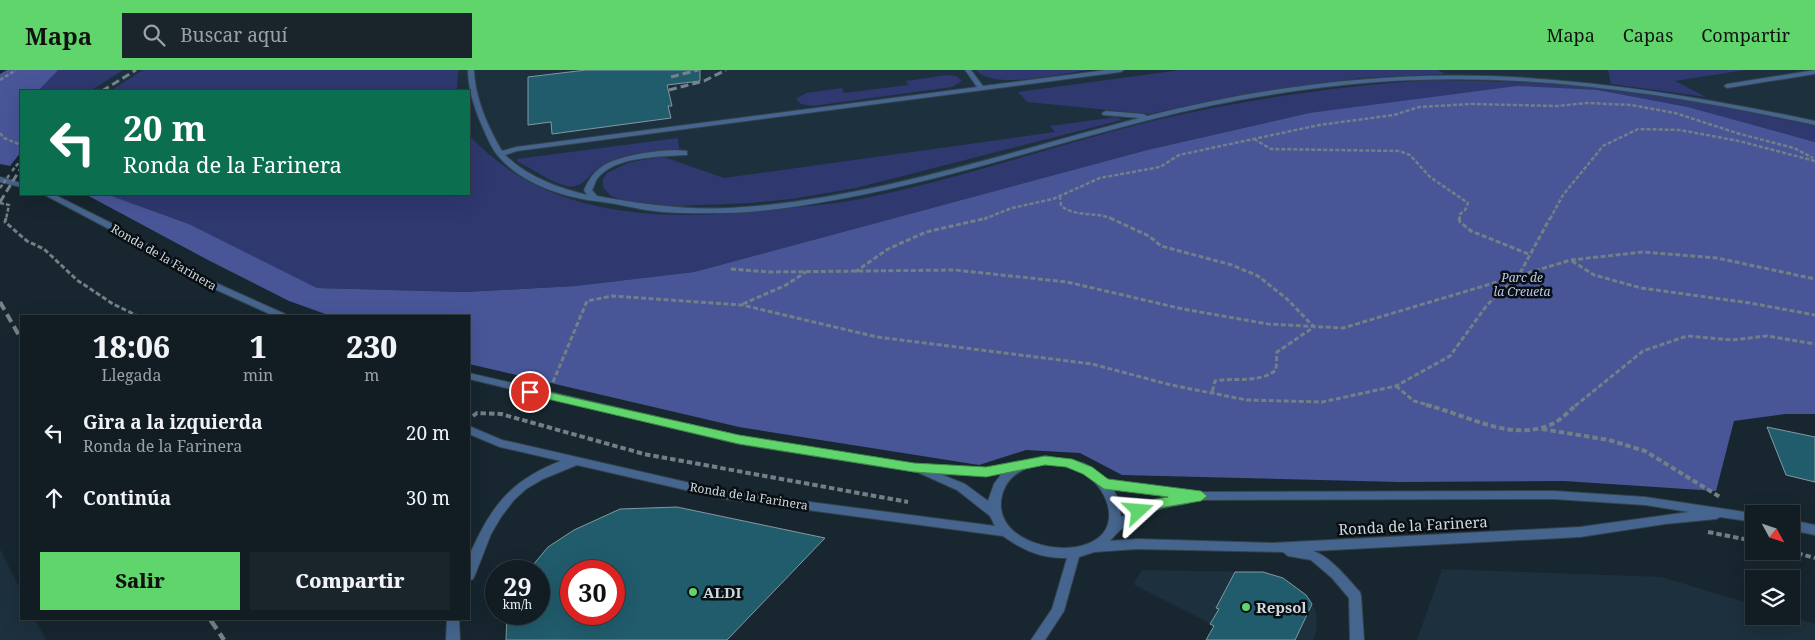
<!DOCTYPE html>
<html lang="es">
<meta charset="utf-8">
<style>
body{margin:0;font-family:"Noto Serif",serif;background:#1a252b;color:#f1f3f6;height:100vh;display:flex;flex-direction:column;font-size:19px;white-space:nowrap}
*{box-sizing:border-box;margin:0}
p{font-size:16px;color:#9ca1a6}
.icon{flex:none;width:28px;height:28px;fill:none;stroke:currentColor;stroke-width:2;stroke-linecap:round;stroke-linejoin:round}
.map{position:relative;flex:1;overflow:hidden}
.drawer{position:absolute;left:20px;top:245px;width:450px;height:305px;display:flex;flex-direction:column;background:#111c23;border-radius:0px;box-shadow:0 5px 20px #0002,0 0 0 1px #303a41}
.drawer>*{flex:none}
.guide{position:absolute;left:20px;top:20px;width:450px;height:105px;border-radius:0px;box-shadow:0 5px 20px #0002,0 0 0 1px #303a41;background:#0b6e4f;color:#fff;overflow:hidden}
.needle{width:32px;rotate:130deg}
.controls{position:absolute;left:1745px;top:435px;display:grid;gap:10px}
.controls a{display:grid;place-items:center;width:55px;height:55px;border-radius:0px;background:#111c23;box-shadow:0 5px 20px #0002,0 0 0 1px #303a41;font-size:25px}
.speed{position:absolute;left:485px;top:490px;display:flex;gap:10px;font-size:25px;font-weight:700;text-align:center}
.speed>*{display:grid;place-content:center;width:65px;height:65px;border-radius:50%;background:#111c23;box-shadow:0 5px 20px #0002,0 0 0 1px #303a41;line-height:1}
.speed small{font-size:12px;font-weight:400}
.speed .limit{border:8px solid #d22;background:#fff;color:#111}
.pin{position:absolute;display:grid;place-items:center;width:42px;height:42px;color:#fff;margin:-21px;border:2px solid #fff;border-radius:50%;box-shadow:0 1px 5px #0007}
.me{position:absolute;width:55px;margin:-28px;rotate:71deg;stroke-linejoin:round;filter:drop-shadow(0 0 4px #0008)}
.turn{display:flex;align-items:center;gap:18px;height:105px;padding:0 20px;font-size:22px}
.turn .icon{width:65px;height:65px;stroke-width:2.5}
.turn b{display:block;font-size:35px;line-height:42px}
.eta{display:flex;justify-content:space-evenly;align-items:center;height:85px;text-align:center}
.eta b{font-size:30px;font-weight:800;line-height:35px}
.primary-button{display:flex;gap:10px;margin-top:auto;padding:10px 20px}
.primary-button a{flex:1;height:58px;border-radius:0px;background:#5fd56b;color:#111;font-size:20px;font-weight:800;line-height:58px;text-align:center}
.primary-button a+a{background:#1a252b;color:#f1f3f6}
ul{padding:0;list-style:none}
li{display:flex;align-items:center;gap:15px;height:65px;padding:0 20px}
li div{flex:1}
li b{display:block;font-size:19px}
li em{font-style:normal}
header{display:flex;align-items:center;gap:30px;box-sizing:border-box;height:70px;padding:0 25px;background:#5fd56b;color:#111}
header strong{font-size:24px}
nav{display:flex;gap:28px;margin-inline-start:auto;font-size:18px}
.search{width:350px;height:45px;background:#1a252b;display:flex;align-items:center;gap:12px;box-sizing:border-box;padding:0 18px;border-radius:0px;color:#9ca1a6;font-size:19px}
.map>svg:first-child{display:block}
</style>
<header>
<strong>Mapa</strong>
<div class="search"><svg class="icon" aria-label="search" viewBox="0 0 24 24"><circle cx="10" cy="10" r="6"/><path d="M15 15l6 6"/></svg>Buscar aquí</div>
<nav><a>Mapa</a><a>Capas</a><a>Compartir</a></nav>
</header>
<div class="map">
<svg width="1815" height="570" viewBox="0 0 1815 570">
<rect width="100%" height="100%" fill="#17262f"/>
<path fill="#1d303d" d="M43,0h1772v72l-127,-35 -90,-17 -289,23 -162,37 -453,122 -505,-48 -83,-30h363v-103h-446z
M0,479l21,42v28h14l11,21h-46z
M1442,499l220,8 92,28v11h36l25,8v16h-398z
M1142,500l121,2 20,6 23,17 10,16 1,19 -4,10h-71l-109,-56z"/>
<path fill="#2f386f" d="M43,0h80l-33,21h-67z
M143,0h315l-1,21h-347z
M976,0h112c-25,3 -95,21 -112,0z
M1180,0h258l7,4 -84,4 -122,17 -90,19 -122,-12 -9,-10z
M1608,0h137l-70,11 31,16 -95,-13z
M946,5l10,1 6,5 -10,6 -139,19 -12,-2 -5,-5 10,-6 36,-5 2,5 64,-8 -2,-4z
M1435,10c62,1 124,3 186,10 65,8 130,23 194,36v16l-127,-35 -90,-17 -289,23 -162,37 -453,122 -119,14 -110,6 -148,-4 -128,-64 -83,-30h363v-59c79,87 202,86 310,74 24,-3 47,-4 70,-8 104,-19 205,-56 307,-81 92,-21 186,-35 279,-40z
M1116,47l6,3 -266,68 -64,11 -41,4 -74,3 -48,-4 -18,-6 -8,-9v-8l4,-6 21,-10 14,-3 22,-3 60,21 331,-46 -5,-6z
M678,68l1,11c-26,3 -56,3 -78,17 -12,8 -18,24 -35,20 -16,-4 -33,-17 -48,-24l-1,-3z"/>
<path fill="#485597" d="M7,0h51l-20,21h-17v18l-2,2 2,41 -11,14 -10,-2v-90z
M1517,16l81,4 90,17 127,35v272h-30l-51,7 -18,70 -152,-10 -165,1 -277,-7 -42,-22 -54,-3 -47,15 -240,-38 -270,-63v-48h-138l-42,-15 -81,-41 -123,-66h21l83,30 128,64 148,4 110,-6 119,-14 453,-122 162,-37z"/>
<path fill="#215c6c" stroke="#83989f" fill-rule="evenodd" d="M586,0h114v11l-33,4 5,21h-4l3,12 -119,16 -1,-12 -23,3v-48z
M1767,357l48,10v45l-29,-7z
M677,437l148,31 -98,102h-221l1,-26h32v-43h-11l20,-24 26,-17 46,-21zM571,501h43v43h-43z
M1235,502h28l20,6 23,17 6,9 -17,36h-89l8,-14 -4,-2 9,-15 -3,-1z"/>
<g fill="none" stroke-linecap="round" stroke-linejoin="round">
<defs>
<path id="service" d="M468,0h6c1,28 14,57 28,81l14,-4 461,-60 -12,-17h6l12,16 123,-16h18l-3,2 -604,79 -12,4c23,22 51,32 82,40l-3,-5c4,-9 8,-16 16,-22 16,-13 66,-20 87,-17v4h-3c-25,2 -70,1 -87,24 -2,3 -3,8 -5,11l5,6c43,8 87,14 132,12 140,-8 275,-55 410,-90l-36,-3 -1,-2 4,-2 37,3 4,2c111,-28 228,-44 343,-40 110,4 218,22 325,45v4c-144,-31 -290,-54 -438,-43 -77,6 -154,19 -228,38 -103,26 -204,60 -309,79 -38,7 -76,13 -115,14 -23,0 -49,1 -72,-2 -17,-2 -33,-7 -50,-9 -35,-3 -80,-17 -104,-45 -9,-10 -14,-25 -20,-38 -6,-16 -11,-32 -11,-49z
M1815,0v4l-88,14 -3,-2 3,-2z"/>
<path id="minor" d="M0,107l21,6v4l-21,-5z
M43,124h10l62,31 81,49 89,40 2,2h-13l-84,-38 -81,-49z
M469,303l270,63 175,28 72,4 59,-12 38,7 10,5 13,12 95,12 353,-1 91,6 113,17h-4v8l-34,-5 -4,2 -51,5 -85,13 -267,14c17,5 35,28 47,41l1,4 3,44h-14l-1,-42 -17,-20 -21,-18 -23,-4 -5,-4 -146,-3 -43,3 -15,5 -15,54 -19,29h-14l21,-31 15,-51c-24,1 -45,-8 -64,-22l-278,-37 -148,-34 -34,14 -17,10 -12,11 -13,17 -10,17 -16,41 -2,4 -4,1v-22l1,-4c21,-48 41,-74 91,-93l-61,-14 -31,-13v-8l33,14 223,51 270,35 -5,-10 -33,-26 -40,-18 -178,-28 -270,-65zM1045,394c13,2 29,2 40,10 25,17 38,57 2,70 -33,13 -99,-7 -84,-52 4,-11 10,-17 20,-22 7,-4 15,-4 22,-6zM1002,403l-8,11 -6,17 -23,-17 -25,-10 46,2zM1113,419l59,8 -28,7 -23,13 -3,-19zM1554,429l91,6 44,7 -109,15 -308,16 -135,-4 -27,2c14,-18 36,-29 58,-34 9,-2 20,-2 27,-7z
M1791,450l24,5v10l-24,-5z
M447,549h12l1,21h-14z"/>
</defs>
<use href="#service" stroke="#34424b" stroke-width="2"/>
<use href="#minor" stroke="#34424b" stroke-width="2"/>
<path stroke="#737f86" stroke-width="2.5" stroke-dasharray="4 2" stroke-linecap="butt" d="M0,10l16,-10
M0,63l4,5 17,7
M1254,69l17,10 128,2 11,4 20,22 38,26 -3,7 -6,5 1,4
M12,101l9,-11
M1060,126l1,10c17,12 34,5 52,13
M0,133l9,2 -3,14
M984,149l28,-11 41,-9 47,-21 60,-11 19,-12 140,-30 75,-10 25,-8 52,-3 86,2 30,-3 44,2 44,8 65,21 54,14 19,10
M1550,149l13,-24 40,-49 35,-17 42,1 59,11 76,20"/>
<path stroke="#737f86" stroke-width="3" stroke-dasharray="5 2.5" stroke-linecap="butt" d="M6,148l-1,4 22,19 17,8 33,31 36,24 25,12
M1110,148l39,18 12,10 71,19 26,11 29,23 27,28 -37,25 -1,18c-18,14 -40,7 -61,11l-3,12
M1459,148l1,4 11,9 60,24
M1572,191l22,14 47,13 109,15 65,12
M731,199l38,3 186,-2 112,12 116,27 85,15 75,4 228,-68 72,-8 74,6 98,21
M855,202l33,-23 38,-17 61,-14
M743,234l43,-19 20,-13
M553,312l34,-81 25,-5 130,9 135,32 215,27 79,21 76,15 75,2 74,-16 54,-30 37,-51 32,-30 31,-57
M1396,316l18,15 18,5
M1575,336l68,-55 44,-15 45,4 35,-4 48,8"/>
<path stroke="#737f86" stroke-width="4" stroke-dasharray="5.5 3" stroke-linecap="butt" d="M1426,335c40,9 85,38 126,19 9,-4 17,-13 24,-19
M473,346l4,-3 24,1 143,40 264,48
M1542,359l67,11 36,11 75,46
M1708,462l46,9
M1789,481l26,7"/>
<use href="#service" fill="#45658e" fill-rule="evenodd"/>
<use href="#minor" fill="#45658e" fill-rule="evenodd"/>
<path stroke="#77838a" stroke-width="3" stroke-dasharray="8 4" stroke-linecap="butt" d="M671,7l27,-7
M669,20l35,-9 22,-11
M102,21l34,-21
M0,132l21,-34"/>
<path stroke="#77838a" stroke-width="4" stroke-dasharray="9 5" stroke-linecap="butt" d="M0,232l21,37"/>
<path stroke="#77838a" stroke-width="4.5" stroke-dasharray="12 5.5" stroke-linecap="butt" d="M210,549l14,21"/>
<path stroke="#737f86" stroke-width="2.5" stroke-dasharray="4 2" stroke-linecap="butt" d="M0,118l10,-14"/>
</g>
<path fill="#5fd56b" stroke="#3e8a46" d="M530,318l209,47 175,28 72,4 59,-11 27,3 20,8 16,12 93,12 6,5 -6,5 -48,8 -14,7 -7,-5c7,-11 24,-12 36,-14l-64,-8 -21,-15 -17,-7 -21,-2 -59,12 -72,-5 -175,-28 -213,-50v-5z"/>
<g fill="#5fd56b" stroke="#080e12" stroke-width="2">
<circle cx="693" cy="522" r="5"/>
<circle cx="1246" cy="537" r="5"/>
</g>
<g text-anchor="middle" dominant-baseline="central" stroke-width="5" stroke-linejoin="round" paint-order="stroke">
<g font-size="12" fill="#cfd8de" stroke="#080e12">
<text transform="translate(164 187) rotate(30)">Ronda de la Farinera</text>
<text transform="translate(749 426) rotate(9)">Ronda de la Farinera</text>
</g>
<g font-size="12" font-style="italic" fill="#bec8ef" stroke="#080e12">
<text x="1522" y="207">Parc de<tspan x="1522" dy="14">la Creueta</tspan></text>
</g>
<g font-size="15" fill="#cfd8de" stroke="#080e12">
<text transform="translate(1413 455) rotate(-3)">Ronda de la Farinera</text>
</g>
<g font-size="15" font-weight="bold" fill="#cfd8de" stroke="#080e12" text-anchor="start">
<text x="703" y="522">ALDI</text>
<text x="1256" y="537">Repsol</text>
</g>
</g>
</svg>
<div class="controls">
<a><svg class="needle" viewBox="-14 -14 28 28"><path d="M0-13l5 13h-10z" fill="#e53935"/><path d="M0 13l5-13h-10z" fill="#9ca1a6"/></svg></a>
<a><svg class="icon" aria-label="layers" viewBox="0 0 24 24"><path d="M12 4l9 5-9 5-9-5zM3 14l9 5 9-5"/></svg></a>
</div>
<div class="speed"><div>29<small>km/h</small></div><div class="limit">30</div></div>
<div class="pin" style="left:530px;top:322px;background:#d93025"><svg class="icon" aria-label="arrive" viewBox="0 0 24 24"><path d="M6 21V4h12l-3 4 3 4H6"/></svg></div>
<svg class="me" style="left:1139px;top:441px" viewBox="-20 -20 40 40"><path d="M0-17L14 15 0 8-14 15z" fill="#5fd56b" stroke="#fff" stroke-width="4"/></svg>
<div class="guide">
<div class="turn"><svg class="icon" aria-label="left" viewBox="0 0 24 24"><path d="M17 20v-9H6M10 6l-5 5 5 5"/></svg><div><b>20 m</b>Ronda de la Farinera</div></div>
</div>
<section class="drawer">
<div class="eta">
<div><b>18:06</b><p>Llegada</p></div>
<div><b>1</b><p>min</p></div>
<div><b>230</b><p>m</p></div>
</div>
<ul>
<li><svg class="icon" aria-label="left" viewBox="0 0 24 24"><path d="M17 20v-9H6M10 6l-5 5 5 5"/></svg><div><b>Gira a la izquierda</b><p>Ronda de la Farinera</p></div><em>20 m</em></li>
<li><svg class="icon" aria-label="ahead" viewBox="0 0 24 24"><path d="M12 20V5M6 11l6-6 6 6"/></svg><div><b>Continúa</b></div><em>30 m</em></li>
</ul>
<div class="primary-button"><a>Salir</a><a>Compartir</a></div>
</section>
</div>
